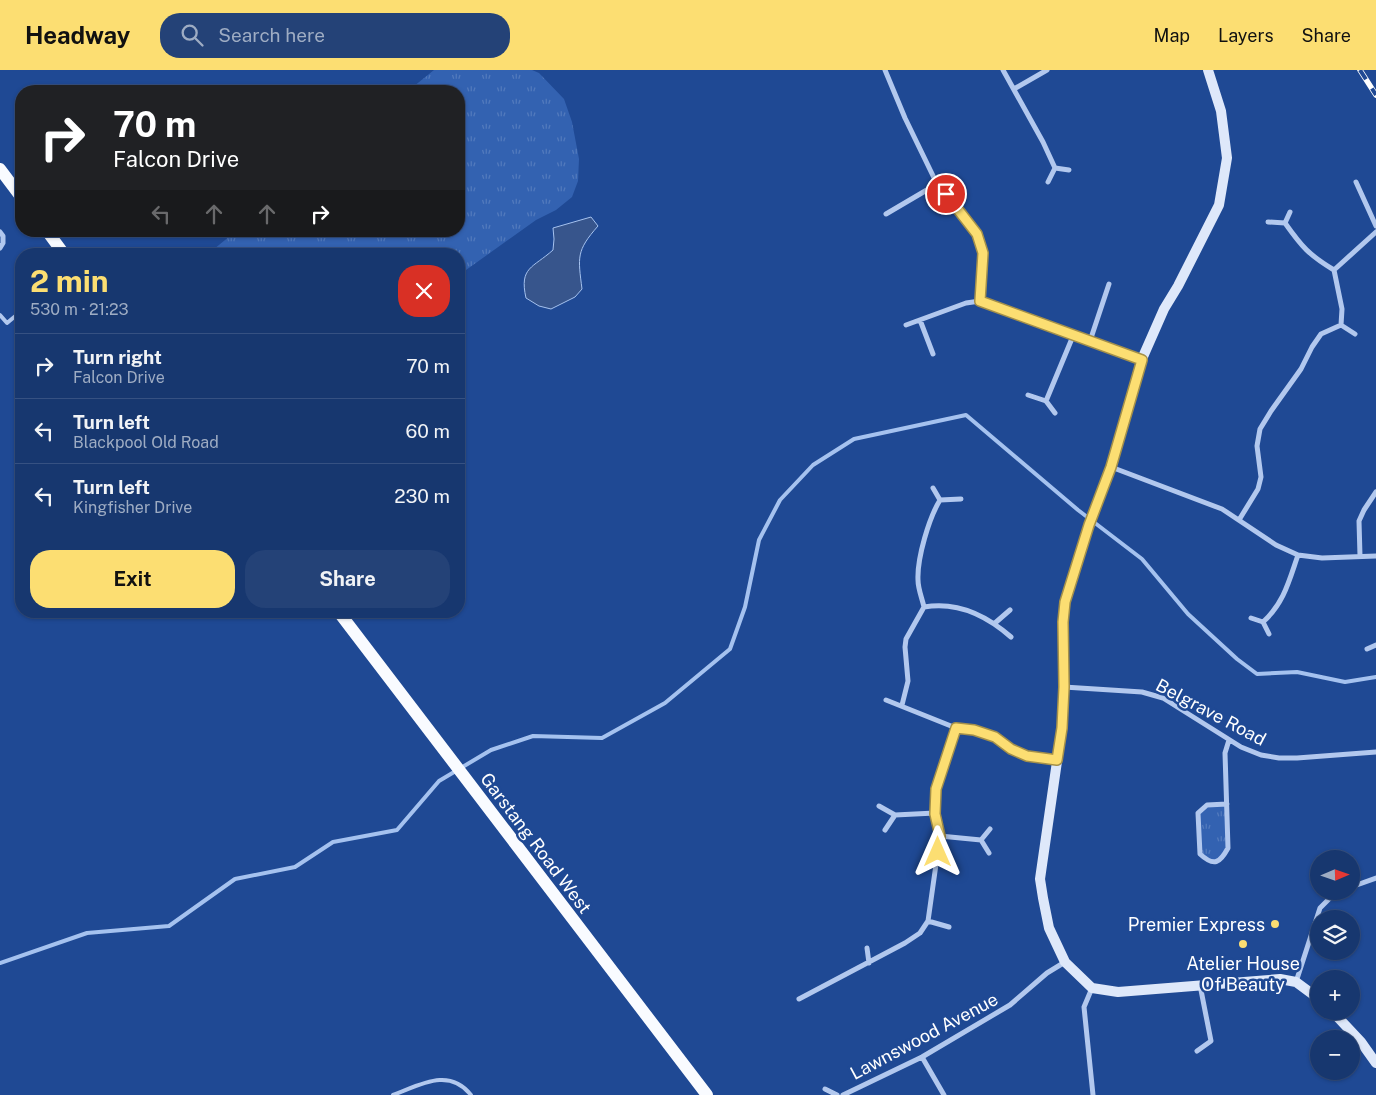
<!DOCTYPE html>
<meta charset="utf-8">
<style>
body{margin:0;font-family:"Public Sans",sans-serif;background:#244277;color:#f1f3f6;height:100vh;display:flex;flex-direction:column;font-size:19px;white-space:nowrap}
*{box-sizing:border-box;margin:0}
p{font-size:16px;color:#9eacc3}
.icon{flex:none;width:28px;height:28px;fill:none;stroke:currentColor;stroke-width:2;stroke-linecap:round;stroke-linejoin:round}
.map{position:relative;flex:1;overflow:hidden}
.sheet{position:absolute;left:15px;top:178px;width:450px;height:370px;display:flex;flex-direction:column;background:#17376f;border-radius:20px;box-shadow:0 1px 4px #0004,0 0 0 1px #365182}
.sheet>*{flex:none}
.banner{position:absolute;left:15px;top:15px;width:450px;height:152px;border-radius:20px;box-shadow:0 1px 4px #0004,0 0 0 1px #365182;background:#202124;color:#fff;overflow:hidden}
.needle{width:32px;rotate:88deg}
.buttons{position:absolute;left:1310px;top:780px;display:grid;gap:10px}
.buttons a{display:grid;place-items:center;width:50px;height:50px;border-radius:50%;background:#17376f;box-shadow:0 1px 4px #0004,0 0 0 1px #365182;font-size:25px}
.pin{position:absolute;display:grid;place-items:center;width:42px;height:42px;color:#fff;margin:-21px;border:2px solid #fff;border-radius:50%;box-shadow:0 1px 5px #0007}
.me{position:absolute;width:55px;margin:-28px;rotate:0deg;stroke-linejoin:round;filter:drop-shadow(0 0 4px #0008)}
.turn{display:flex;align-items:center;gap:18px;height:105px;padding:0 15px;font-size:22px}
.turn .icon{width:65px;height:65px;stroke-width:2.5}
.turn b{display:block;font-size:35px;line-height:42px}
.lanes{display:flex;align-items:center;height:48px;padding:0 15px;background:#0003;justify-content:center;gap:25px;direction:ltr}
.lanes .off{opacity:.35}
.round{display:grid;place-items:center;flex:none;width:52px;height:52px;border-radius:20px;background:#244277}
.head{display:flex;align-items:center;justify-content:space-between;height:85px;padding:0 15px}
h1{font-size:30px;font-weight:700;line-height:38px;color:#fcde72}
.cta{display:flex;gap:10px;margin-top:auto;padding:10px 15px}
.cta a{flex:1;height:58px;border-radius:20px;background:#fcde72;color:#111;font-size:20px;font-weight:700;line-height:58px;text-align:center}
.cta a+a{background:#244277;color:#f1f3f6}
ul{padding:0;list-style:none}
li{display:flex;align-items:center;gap:15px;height:65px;padding:0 15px;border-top:1px solid #365182}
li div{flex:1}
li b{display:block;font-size:19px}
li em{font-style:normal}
header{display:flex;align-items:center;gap:30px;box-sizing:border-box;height:70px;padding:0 25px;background:#fcde72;color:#111}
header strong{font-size:24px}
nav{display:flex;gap:28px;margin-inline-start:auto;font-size:18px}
.search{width:350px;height:45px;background:#244277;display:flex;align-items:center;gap:12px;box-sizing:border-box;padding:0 18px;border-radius:20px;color:#9eacc3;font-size:19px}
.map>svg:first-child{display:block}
</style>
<header>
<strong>Headway</strong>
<div class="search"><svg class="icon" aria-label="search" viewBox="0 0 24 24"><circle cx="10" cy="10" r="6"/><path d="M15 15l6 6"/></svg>Search here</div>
<nav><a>Map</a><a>Layers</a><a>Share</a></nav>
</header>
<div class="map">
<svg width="1376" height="1025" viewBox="0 0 1376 1025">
<defs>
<pattern id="grass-tufts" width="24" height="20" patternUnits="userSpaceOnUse" patternTransform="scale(1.25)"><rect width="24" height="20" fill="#3362b1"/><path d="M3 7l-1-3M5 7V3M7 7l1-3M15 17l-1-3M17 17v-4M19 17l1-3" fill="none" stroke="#527abd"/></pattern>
</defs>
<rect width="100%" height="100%" fill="#1f4994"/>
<path fill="url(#grass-tufts)" d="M434,0h98l7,3 25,26 8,23 7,37 -1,22 -6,16 -16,13 -20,10 -77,55v-21h-251l28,-23h223v-140h-51z
M1227,734l1,44 -13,14 -15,-8 -2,-41 9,-8z"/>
<path fill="#37558c" stroke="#a5c2ef" d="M591,147l7,9c-22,25 -20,31 -16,63l-7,8 -24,12 -12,-3 -13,-8c-7,-31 7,-30 27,-48l1,-11 -1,-11z"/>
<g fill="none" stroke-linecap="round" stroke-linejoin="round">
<path stroke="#a5c2ef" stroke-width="4" d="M0,893l87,-30 82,-7 66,-47 60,-12 38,-25 64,-12 42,-49 52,-31 42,-14 69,2 63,-35 65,-54 15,-42 14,-67 21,-40 33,-35 41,-26 112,-24 112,95 64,49 46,55 49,45 20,15 40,-2 48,10 31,-5"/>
<path stroke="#b2c8ee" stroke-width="4" d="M0,245l7,8 12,-10
M393,1025c27,-10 56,-28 78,0"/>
<path stroke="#b2c8ee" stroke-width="5" d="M885,0l20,48 32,66 18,21 22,29 6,19 -3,48
M1003,0l40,72 12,26 -7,14
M1014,19l33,-19
M1055,98l14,2
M1356,112l20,44
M886,144l51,-30
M1268,152l17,1c17,24 24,32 49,47
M1285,153l5,-11
M0,162l3,4v7l-3,5
M1334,200l42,-38
M920,250l13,34
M906,255l60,-22 14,-2 162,58
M1341,255l14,9
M1090,271l19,-57
M1028,325l18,6 27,-65
M1046,331l9,12
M1111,397l111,42 54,36 22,10 24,3 54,-2
M933,418l7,12
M1239,450l19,-31 3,-12 -4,-31 3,-17 11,-18 30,-42 11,-22 9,-13 20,-9 1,-16 -8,-39
M1360,486l-1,-35 5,-11 12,-18
M924,537c34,-6 62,8 87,30
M1251,548l12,4
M995,553l15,-13
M1269,564l-6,-12c21,-19 26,-41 35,-67
M1367,579l9,-4
M1064,617l78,5 21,6 78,49 20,8 18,3h18l79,-6
M886,630l70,28 18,2 21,7 16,12 16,7 30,4
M902,635l6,-24 -3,-34 1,-8 18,-32c-2,-9 -6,-18 -6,-27 -1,-22 11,-62 22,-80l21,-1
M1227,734l-20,1 -9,8 2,41c14,13 20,9 28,-6l-3,-95 4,-13
M879,736l16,9 40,-2
M885,760l10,-15
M940,766l41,4 9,-11
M981,770l8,13
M1351,817l25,-9
M928,851l21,6
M867,878l2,15
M1296,912l24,-74 15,-15 4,-2
M1092,918l-8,19 9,88
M799,929l106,-56 15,-10 8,-12 12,-85 -5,-23 1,-24 20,-61
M1197,981l14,-10 -11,-56
M922,987l22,38
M825,1019l12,6
M843,1025l79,-38 88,-52 37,-32 18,-11"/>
<path stroke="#dee8fa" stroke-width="10" d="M1208,0l13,41 6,47 -8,47 -41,81 -14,23 -22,50 -31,108 -22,58 -24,78 -2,19 1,65 -2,40 -20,138 -2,14 3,19 6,30 16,34 27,26 26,4 162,-13 16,3 23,17
M1332,941l29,31 15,21"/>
<path stroke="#f9fbff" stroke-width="12" d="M0,99l21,28
M47,161l17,23
M338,541l369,484"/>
<defs>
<path id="rail" d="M1360,0l16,25"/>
</defs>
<use href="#rail" stroke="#fff" stroke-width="5.5"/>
<use href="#rail" stroke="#1f4994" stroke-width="4" stroke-dasharray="11" stroke-linecap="butt"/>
</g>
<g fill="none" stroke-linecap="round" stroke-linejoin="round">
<defs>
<path id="route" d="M938,782l2,-16 -5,-22 1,-25 20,-61 18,2 21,7 16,12 16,7 30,4 5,-32 2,-41 -1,-65 2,-20 24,-77 22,-58 31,-107 -162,-59 3,-48 -6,-19 -31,-40"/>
</defs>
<use href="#route" stroke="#a4904a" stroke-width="12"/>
<use href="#route" stroke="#fcde72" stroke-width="9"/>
</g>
<g fill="#fcde72" stroke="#1f4994" stroke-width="2">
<circle cx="1275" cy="854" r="5"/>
<circle cx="1243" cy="874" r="5"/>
</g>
<g text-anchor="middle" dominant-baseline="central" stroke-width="5" stroke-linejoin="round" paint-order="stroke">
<g font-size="18" fill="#fff" stroke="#1f4994">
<text transform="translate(1211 642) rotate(28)">Belgrave Road</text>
<text transform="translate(536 773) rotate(53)">Garstang Road West</text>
<text transform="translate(924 966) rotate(-28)">Lawnswood Avenue</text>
</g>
<g font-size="18" fill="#fff" stroke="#1f4994" text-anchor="end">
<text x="1265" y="854">Premier Express</text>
<text x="1243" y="893" text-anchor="middle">Atelier House<tspan x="1243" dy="21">Of Beauty</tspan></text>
</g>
</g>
</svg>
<div class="buttons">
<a><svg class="needle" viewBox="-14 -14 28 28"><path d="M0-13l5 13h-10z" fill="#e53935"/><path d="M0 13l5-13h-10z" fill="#9eacc3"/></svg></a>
<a><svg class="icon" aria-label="layers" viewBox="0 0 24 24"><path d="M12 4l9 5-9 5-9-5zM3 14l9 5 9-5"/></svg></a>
<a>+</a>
<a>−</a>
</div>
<div class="pin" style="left:946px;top:124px;background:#d93025"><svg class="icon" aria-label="arrive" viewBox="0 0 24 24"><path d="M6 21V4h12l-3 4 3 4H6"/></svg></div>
<svg class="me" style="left:938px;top:782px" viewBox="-20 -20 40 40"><path d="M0-17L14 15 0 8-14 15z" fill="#fcde72" stroke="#fff" stroke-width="4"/></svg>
<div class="banner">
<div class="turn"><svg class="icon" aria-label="right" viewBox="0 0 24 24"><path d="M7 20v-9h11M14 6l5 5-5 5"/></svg><div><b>70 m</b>Falcon Drive</div></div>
<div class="lanes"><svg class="icon off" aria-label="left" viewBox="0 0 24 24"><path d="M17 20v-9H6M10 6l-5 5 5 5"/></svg><svg class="icon off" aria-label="ahead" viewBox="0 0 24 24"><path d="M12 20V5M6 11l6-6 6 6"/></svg><svg class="icon off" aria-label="ahead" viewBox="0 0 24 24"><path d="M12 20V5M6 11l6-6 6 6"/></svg><svg class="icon" aria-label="right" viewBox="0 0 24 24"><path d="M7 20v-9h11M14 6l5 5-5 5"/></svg></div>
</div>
<section class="sheet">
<div class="head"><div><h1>2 min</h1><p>530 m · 21:23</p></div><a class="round" style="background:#d93025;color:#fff"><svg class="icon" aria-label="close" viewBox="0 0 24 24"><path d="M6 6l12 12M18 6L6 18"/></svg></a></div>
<ul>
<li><svg class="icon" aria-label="right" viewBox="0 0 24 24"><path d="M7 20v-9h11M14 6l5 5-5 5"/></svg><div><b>Turn right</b><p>Falcon Drive</p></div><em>70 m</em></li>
<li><svg class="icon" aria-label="left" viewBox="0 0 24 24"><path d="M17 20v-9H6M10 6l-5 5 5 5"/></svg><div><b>Turn left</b><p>Blackpool Old Road</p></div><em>60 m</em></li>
<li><svg class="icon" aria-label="left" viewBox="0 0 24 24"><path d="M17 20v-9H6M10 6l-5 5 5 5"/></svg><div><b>Turn left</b><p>Kingfisher Drive</p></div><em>230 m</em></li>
</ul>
<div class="cta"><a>Exit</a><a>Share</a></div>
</section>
</div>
